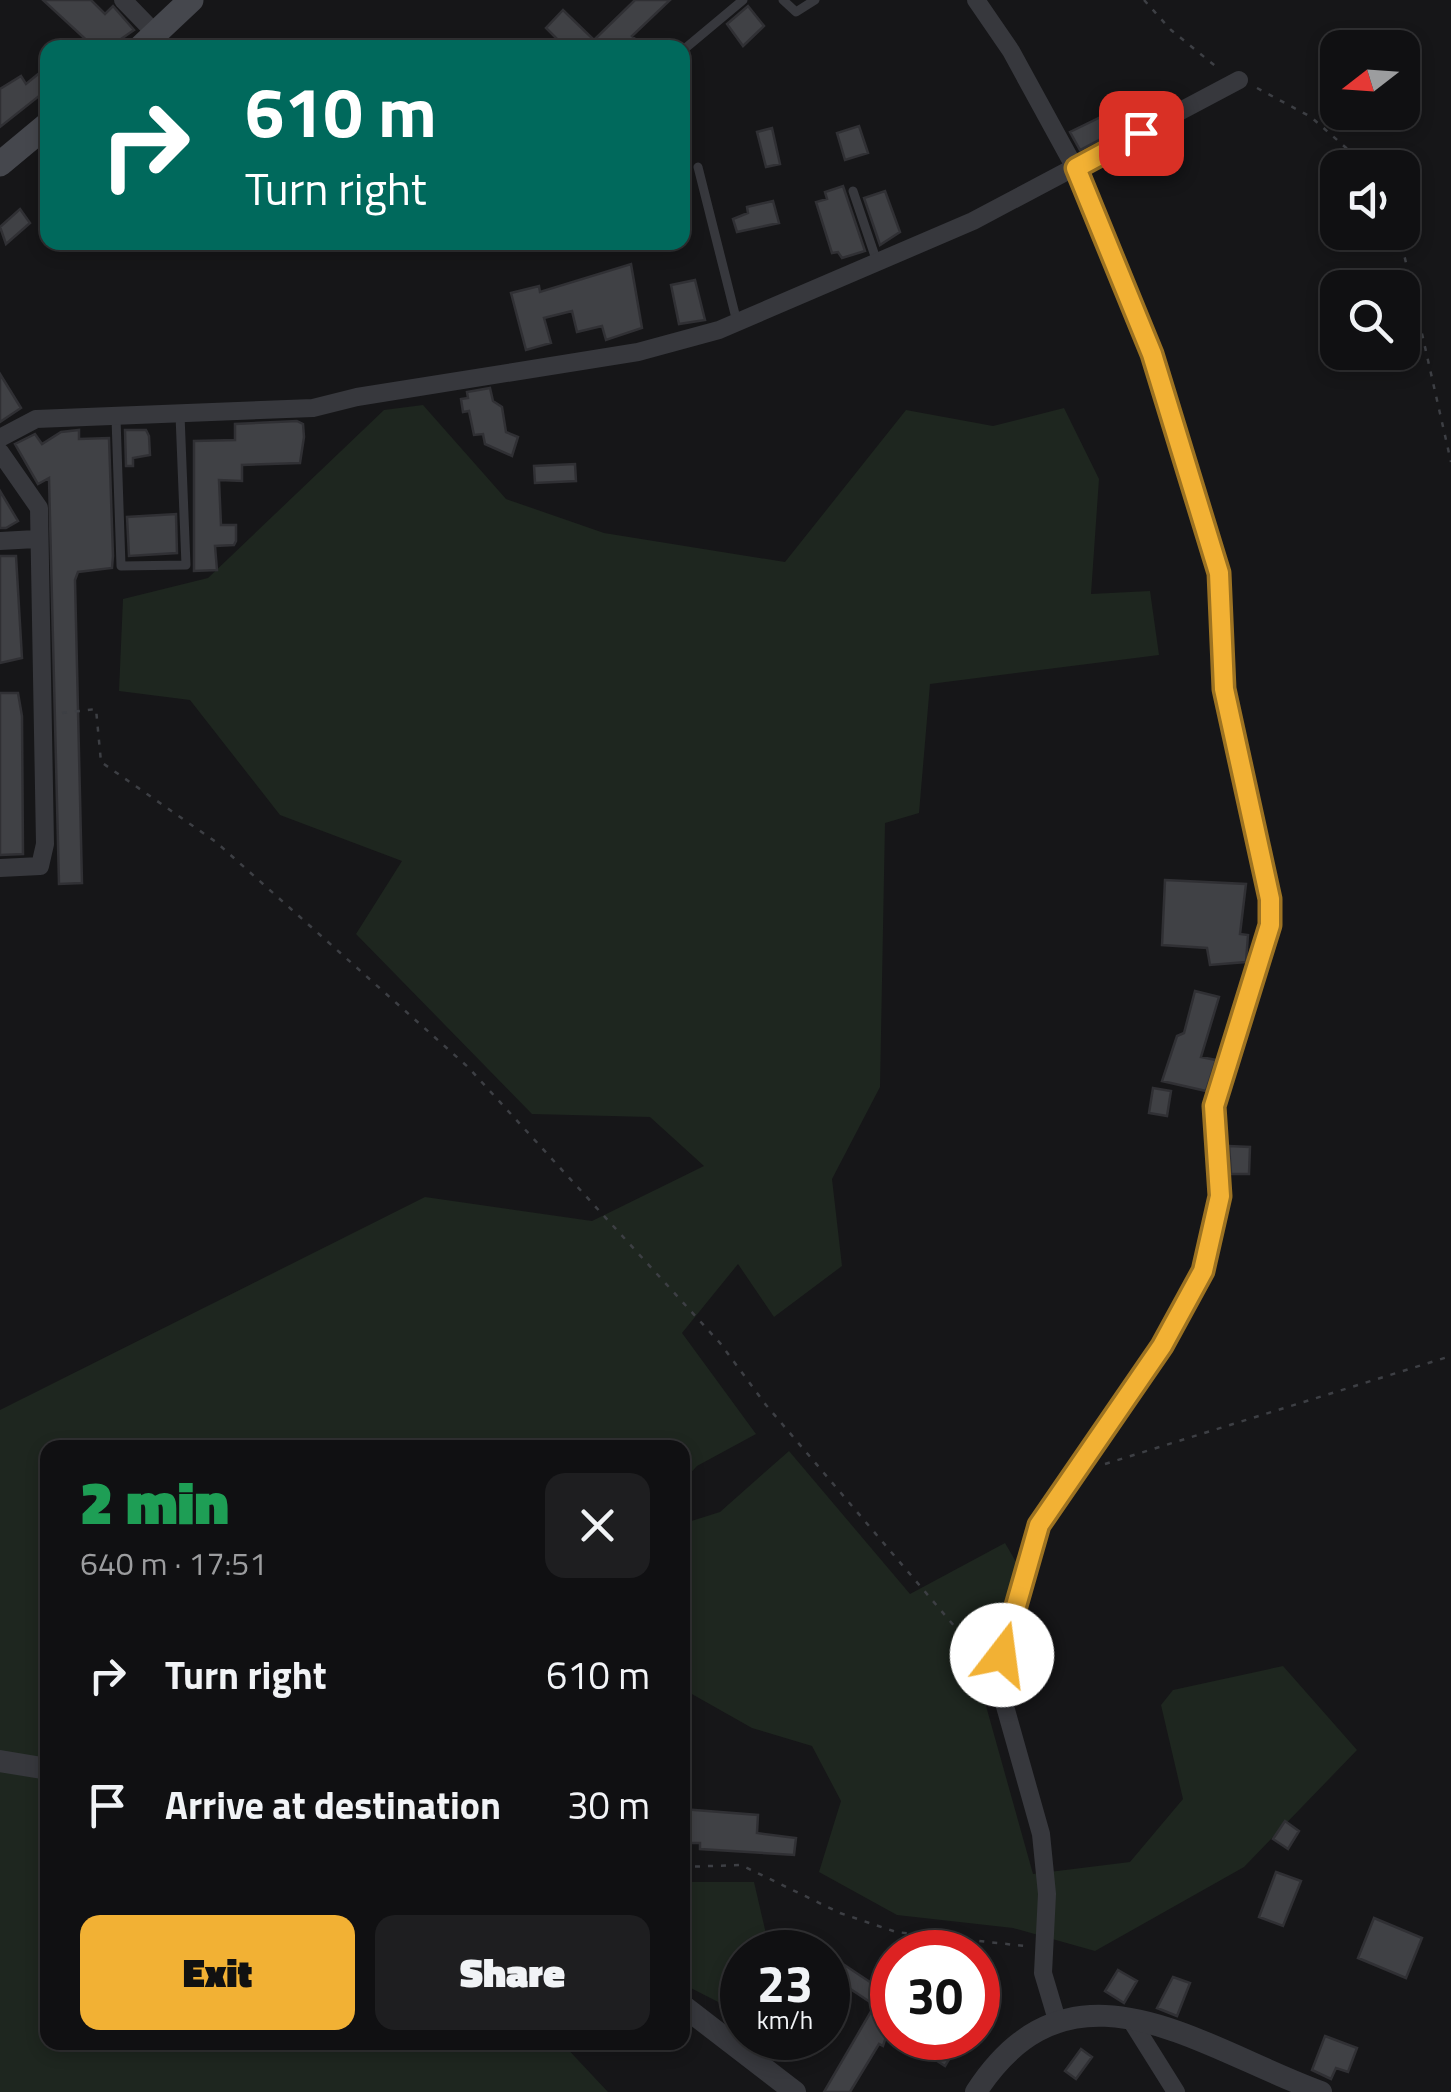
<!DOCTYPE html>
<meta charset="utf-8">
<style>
body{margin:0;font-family:"Titillium Web",sans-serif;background:#1e1e20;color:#f1f3f6;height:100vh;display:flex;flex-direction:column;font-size:38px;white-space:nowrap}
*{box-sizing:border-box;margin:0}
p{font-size:32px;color:#9c9d9f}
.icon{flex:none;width:55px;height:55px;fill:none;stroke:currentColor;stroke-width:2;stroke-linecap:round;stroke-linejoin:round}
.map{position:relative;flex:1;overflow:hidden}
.sheet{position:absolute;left:40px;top:1440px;width:650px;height:610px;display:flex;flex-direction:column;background:#101012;border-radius:20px;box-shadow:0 5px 15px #0003,0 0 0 2px #303032}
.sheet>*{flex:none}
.top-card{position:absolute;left:40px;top:40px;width:650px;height:210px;border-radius:20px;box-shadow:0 5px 15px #0003,0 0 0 2px #303032;background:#00695c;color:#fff;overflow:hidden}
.needle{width:65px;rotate:253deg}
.buttons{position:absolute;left:1320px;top:30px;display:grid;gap:20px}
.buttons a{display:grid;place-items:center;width:100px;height:100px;border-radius:20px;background:#101012;box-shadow:0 5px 15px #0003,0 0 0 2px #303032;font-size:50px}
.speed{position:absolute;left:720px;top:1930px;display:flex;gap:20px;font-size:50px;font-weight:700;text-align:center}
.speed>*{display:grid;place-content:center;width:130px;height:130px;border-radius:50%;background:#101012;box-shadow:0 5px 15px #0003,0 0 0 2px #303032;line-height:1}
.speed small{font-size:25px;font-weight:400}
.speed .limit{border:15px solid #d22;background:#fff;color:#111}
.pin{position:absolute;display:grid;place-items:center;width:85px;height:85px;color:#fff;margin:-42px;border-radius:20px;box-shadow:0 5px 15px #0006}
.me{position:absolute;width:110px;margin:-55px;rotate:15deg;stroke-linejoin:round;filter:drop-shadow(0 0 8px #0008)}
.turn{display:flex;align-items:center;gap:35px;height:210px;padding:0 40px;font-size:45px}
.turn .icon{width:130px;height:130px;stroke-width:2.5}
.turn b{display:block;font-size:70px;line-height:85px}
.round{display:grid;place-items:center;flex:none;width:105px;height:105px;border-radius:20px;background:#1e1e20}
.overview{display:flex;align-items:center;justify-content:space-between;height:170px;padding:0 40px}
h1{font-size:60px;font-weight:800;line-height:75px;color:#1e9e55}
.button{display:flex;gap:20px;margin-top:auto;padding:20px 40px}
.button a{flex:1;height:115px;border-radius:20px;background:#f2b134;color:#111;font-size:40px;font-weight:800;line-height:115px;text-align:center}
.button a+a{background:#1e1e20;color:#f1f3f6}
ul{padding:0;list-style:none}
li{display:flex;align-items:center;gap:30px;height:130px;padding:0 40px}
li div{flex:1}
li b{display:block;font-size:38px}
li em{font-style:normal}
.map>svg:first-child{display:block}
</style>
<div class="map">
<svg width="1451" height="2092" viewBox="0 0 1451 2092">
<rect width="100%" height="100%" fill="#161618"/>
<path fill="#1e261f" d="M423,405l83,94 98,34 181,29 121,-152 87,16 71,-18 35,71 -8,115 59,-3 9,64 -229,29 -11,129 -34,10 -5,264 -48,92 10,87 -68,51 -36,-53 -56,69 74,101 -59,32 -14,15 -1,-33h-634v594l514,1 46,49h-608v-682l425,-213 167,24 112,-55 -54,-49 -118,-3 -176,-180 46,-73 -122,-46 -90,-115 -71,-9 4,-92 85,-21 176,-168z
M789,1451l121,143 95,-51 14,24 -38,121 52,186 97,-12 53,-63 -22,-94 12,-15 110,-24 74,84 -113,117 -149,84 -82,-23 -116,-13 -78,-43 22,-71 -29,-55 -60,-18 -69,-39 -1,-165 38,-12z
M682,1882h72l16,69 -28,1v31l-18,22 -41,-21z"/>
<path fill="#404145" stroke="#303034" stroke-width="2.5" d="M43,0h48l14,14 8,-8 21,24 -26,18h-13z
M635,0h35l-38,36 12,12h-78l-20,-20 17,-18 31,30z
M748,6l16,20 -21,20 -16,-22z
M48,66v23l-48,38v-38l21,-13 5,8z
M1144,96l8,16 -72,38 -10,-18z
M859,126l9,27 -23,7 -8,-27z
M772,128l8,36 -14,3 -9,-35z
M843,186l22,65 -23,7 -4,-6 -6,1 -16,-51 11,-3 -2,-7z
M885,191l15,41 -20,13 -16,-47z
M773,201l6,22 -42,9 -4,-13 15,-6 -1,-6z
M20,209l10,14 -24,21 -6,-17z
M631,264l11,64 -36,12 -4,-14 -25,6 -5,-21 -28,7 7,25 -25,7 -15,-57 28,-7 1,6z
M695,280l10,40 -26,4 -8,-39z
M0,374l21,34 -21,14z
M490,388l3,13 9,6 4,25 12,5 -6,19 -27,-12 -2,-10 -9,1 -5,-24 -6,1 -2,-13 7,-1 -1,-6z
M297,421l6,3 1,13 -4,26 -58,2v16l-23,-1 2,45h15v16l-2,4 -19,1 2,24 -23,1v-130l41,-1v-16z
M79,430v9l30,-1 4,118 -1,12 -34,4 -3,8 7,303 -23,1 -10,-406 -11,6 -23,-40 20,-10 7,10 19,-12z
M125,430h21l3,6 1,19 -17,3v8h-7z
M575,464l1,17 -41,2 -1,-17z
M0,491l18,30 -12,7h-6z
M176,514l1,39 -48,3 -2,-39z
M0,556h16l6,102 -22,5z
M0,693h18l4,23 1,138 -23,1z
M1165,880l81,4 -6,50 8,1 -2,27 -36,3 -3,-17 -45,-3z
M1195,991l24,6 -18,60 15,3 -10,31 -44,-10 15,-45 7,-3z
M1153,1088l18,3 -4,25 -18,-3z
M1229,1146l21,1 -1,27h-18z
M682,1809l76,6 -1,18 39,5 -2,17 -94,-6v-6h-18z
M1285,1821l14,10 -11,18 -15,-10z
M1276,1872l25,9 -18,45 -24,-9z
M1374,1918l48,20 -16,40 -48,-20z
M797,1934l29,18h-30l-8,-5z
M828,1954l54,36 -9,14 -45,-30z
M1118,1970l19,11 -13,22 -19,-12z
M1173,1977l17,6 -13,33 -20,-8z
M873,2008l19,11 -9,27 -4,-2 -29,48h-26z
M1325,2036l32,12 -9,24 -12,-4 -5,11 -19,-9z
M928,2038h10l18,10 -11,18 -25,-16z
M1081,2049l11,8 -16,22 -11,-8z"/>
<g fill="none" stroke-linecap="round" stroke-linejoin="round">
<path stroke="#3d3f44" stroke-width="2.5" stroke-dasharray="5 8" stroke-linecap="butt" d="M1144,0l27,30 48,39
M1257,88l54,29 58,51
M1399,232l52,230
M62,713l34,-4 5,53 115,80 252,225 252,276 46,62 218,256
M1105,1464l346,-108
M682,1867l59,-2 99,48 56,19 129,14"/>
<path stroke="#37383d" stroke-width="9" d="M783,0l13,12 19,-12
M682,51l61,-51
M698,167l39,155
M853,191l24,71
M116,418l5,148 65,-1 -6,-150"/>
<path stroke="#37383d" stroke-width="18" d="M123,0l33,34
M976,0l35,51 64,117 78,185 66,220 5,116 47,210 -4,45 -53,162 6,90 -17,75 -41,75 -123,179 -42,153 44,156 6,60 -4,79 14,47
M0,438l36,-19 277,-11 44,-11 281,-45 81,-22 254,-109 266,-141
M0,452l39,56 6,336 -5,22 -40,2
M0,541l36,-2
M1129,2017l47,75"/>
<path stroke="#37383d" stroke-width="22" d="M0,1761l48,8
M682,2005l113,87
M976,2092c95,-147 224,-44 345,0"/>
<path stroke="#45474d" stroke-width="25" d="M140,48l51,-48
M0,164l48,-40"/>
</g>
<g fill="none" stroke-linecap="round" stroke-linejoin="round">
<defs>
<path id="route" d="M1002,1655l37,-130 123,-179 41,-75 17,-75 -6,-90 56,-181v-26l-46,-210 -5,-116 -67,-219 -76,-186 65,-35"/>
</defs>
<use href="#route" stroke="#9d7322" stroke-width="25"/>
<use href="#route" stroke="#f2b134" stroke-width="18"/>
</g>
</svg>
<div class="buttons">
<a><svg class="needle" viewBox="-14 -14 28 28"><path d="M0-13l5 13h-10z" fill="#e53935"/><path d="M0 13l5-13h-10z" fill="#9c9d9f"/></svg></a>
<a><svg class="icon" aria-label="sound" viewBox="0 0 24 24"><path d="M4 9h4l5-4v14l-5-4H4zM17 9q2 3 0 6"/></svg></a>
<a><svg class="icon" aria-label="search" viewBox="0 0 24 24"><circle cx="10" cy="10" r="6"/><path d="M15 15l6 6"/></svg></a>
</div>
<div class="speed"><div>23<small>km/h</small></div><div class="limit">30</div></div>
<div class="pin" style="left:1141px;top:133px;background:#d93025"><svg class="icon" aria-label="arrive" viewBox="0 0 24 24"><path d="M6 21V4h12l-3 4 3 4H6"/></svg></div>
<svg class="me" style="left:1002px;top:1655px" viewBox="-20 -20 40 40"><circle r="19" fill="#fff"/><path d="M0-13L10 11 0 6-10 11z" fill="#f2b134"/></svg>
<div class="top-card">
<div class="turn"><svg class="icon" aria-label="right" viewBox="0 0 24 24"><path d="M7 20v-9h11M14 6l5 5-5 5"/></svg><div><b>610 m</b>Turn right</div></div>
</div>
<section class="sheet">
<div class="overview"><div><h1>2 min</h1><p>640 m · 17:51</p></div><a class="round"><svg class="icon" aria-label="close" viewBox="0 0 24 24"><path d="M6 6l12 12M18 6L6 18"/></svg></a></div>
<ul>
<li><svg class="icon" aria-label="right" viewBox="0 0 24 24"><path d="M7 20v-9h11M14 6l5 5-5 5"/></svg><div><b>Turn right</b></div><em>610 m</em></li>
<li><svg class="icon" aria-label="arrive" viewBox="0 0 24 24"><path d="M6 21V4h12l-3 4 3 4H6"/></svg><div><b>Arrive at destination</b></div><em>30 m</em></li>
</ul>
<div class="button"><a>Exit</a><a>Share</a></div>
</section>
</div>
